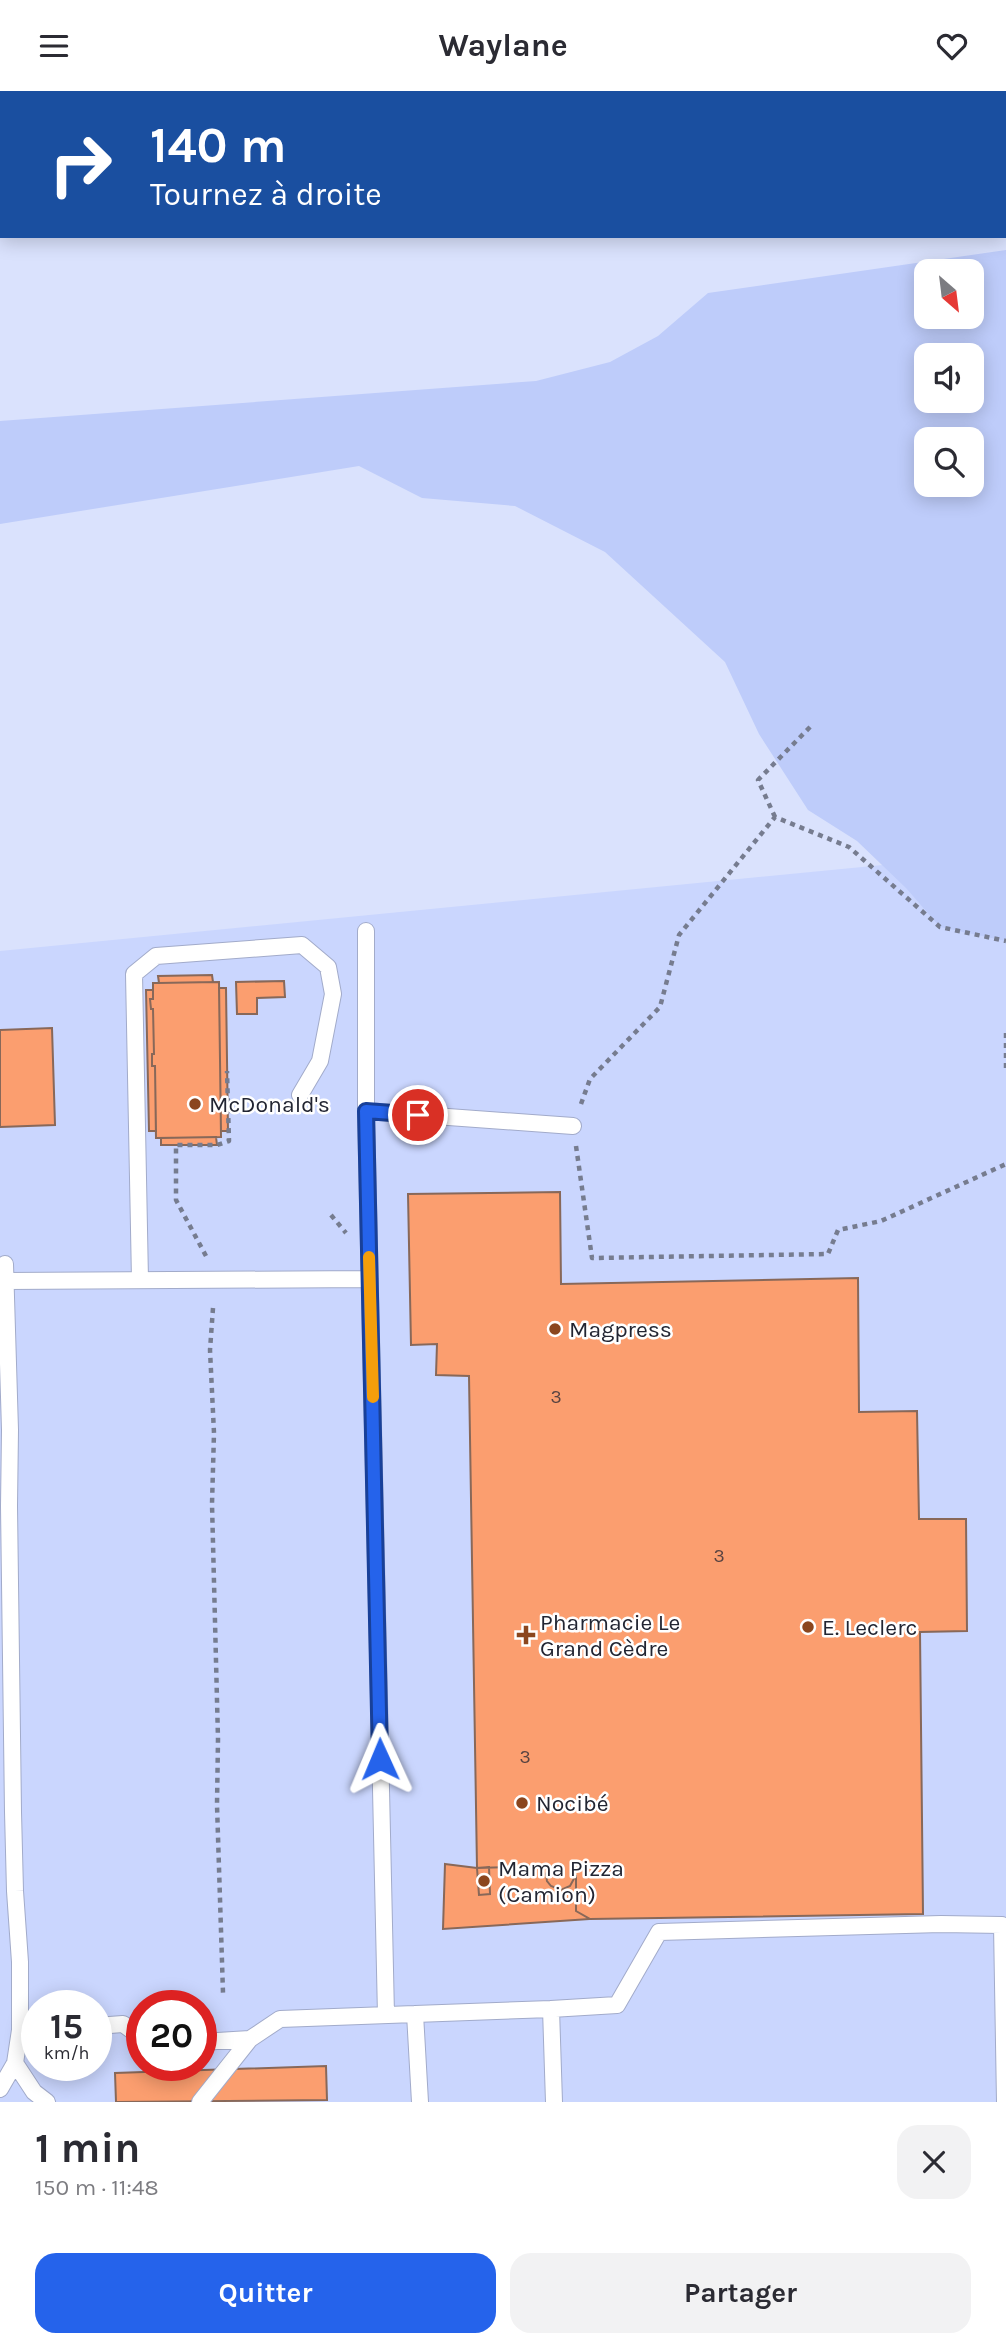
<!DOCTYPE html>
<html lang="fr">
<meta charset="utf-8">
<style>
body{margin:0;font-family:Karla,sans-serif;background:#f2f2f3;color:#2b2b33;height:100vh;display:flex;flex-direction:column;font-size:26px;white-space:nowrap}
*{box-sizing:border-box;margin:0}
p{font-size:23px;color:#7c7c81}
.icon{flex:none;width:38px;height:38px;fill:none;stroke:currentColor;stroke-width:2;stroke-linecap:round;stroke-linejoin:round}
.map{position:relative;height:2011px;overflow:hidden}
.side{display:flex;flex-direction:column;background:#fff;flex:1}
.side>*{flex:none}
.top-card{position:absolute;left:0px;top:0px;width:1006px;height:147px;box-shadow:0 4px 18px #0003;background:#1a4fa0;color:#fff;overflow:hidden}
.needle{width:46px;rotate:152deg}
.fabs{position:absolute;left:914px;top:168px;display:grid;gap:14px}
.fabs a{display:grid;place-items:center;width:70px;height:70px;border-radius:14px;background:#fff;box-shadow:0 4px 18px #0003;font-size:35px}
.speed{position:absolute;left:21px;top:1899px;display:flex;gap:14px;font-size:35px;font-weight:700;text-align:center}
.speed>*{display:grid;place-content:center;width:91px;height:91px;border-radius:50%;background:#fff;box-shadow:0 4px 18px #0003;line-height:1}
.speed small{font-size:18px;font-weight:400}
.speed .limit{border:10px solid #d22;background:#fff;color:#111}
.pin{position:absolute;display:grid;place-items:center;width:60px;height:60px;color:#fff;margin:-30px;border:4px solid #fff;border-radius:50%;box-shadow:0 2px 7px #0007}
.me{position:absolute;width:77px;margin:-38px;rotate:359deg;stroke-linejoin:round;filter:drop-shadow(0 0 5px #0008)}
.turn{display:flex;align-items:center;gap:24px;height:147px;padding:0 35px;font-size:32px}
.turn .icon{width:91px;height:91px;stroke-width:2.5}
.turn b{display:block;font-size:49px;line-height:60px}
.round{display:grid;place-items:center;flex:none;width:74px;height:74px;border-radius:21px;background:#f2f2f3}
.summary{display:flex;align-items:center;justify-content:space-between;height:119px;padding:0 35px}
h1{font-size:42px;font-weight:700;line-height:52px}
.action{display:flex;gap:14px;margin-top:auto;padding:14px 35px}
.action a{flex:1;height:80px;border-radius:21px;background:#2563eb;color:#fff;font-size:28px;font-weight:700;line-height:80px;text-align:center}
.action a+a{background:#f2f2f3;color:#2b2b33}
header{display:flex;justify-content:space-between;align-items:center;height:91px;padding:0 35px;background:#fff;font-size:32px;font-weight:700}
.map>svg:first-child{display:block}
</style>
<header><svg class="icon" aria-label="menu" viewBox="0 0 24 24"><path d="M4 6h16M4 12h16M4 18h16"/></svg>Waylane<svg class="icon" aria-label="heart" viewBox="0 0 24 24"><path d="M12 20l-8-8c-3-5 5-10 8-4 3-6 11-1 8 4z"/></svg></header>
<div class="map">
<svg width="1006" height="2011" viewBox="0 0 1006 2011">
<rect width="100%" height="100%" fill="#dae2fd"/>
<path fill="#cad6fe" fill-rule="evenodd" d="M1006,762v1249h-1006v-1151zM37,1914h59v60h-59zM142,1914h59v60h-59z"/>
<path fill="#beccfa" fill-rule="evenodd" d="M1006,159v691l-66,-14 -34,-39 -49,-47 -49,-31 -49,-76 -34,-72 -120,-110 -90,-46 -93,-8 -63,-32 -359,58v-103l536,-40 74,-19 48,-26 50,-43zM926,180h45v46h-45zM926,264h45v46h-45zM926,348h45v46h-45z"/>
<path fill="#fb9e6f" stroke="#886859" stroke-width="2" d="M212,884l1,7 -54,1 -1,-7z
M284,890l1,16 -28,1v16h-20l-1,-32z
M219,891l2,155 -65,1 -1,-72h-3v-12h2l-1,-45h-2l-1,-10h3v-16z
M219,897h7l2,143h-7z
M146,899h7v9h-3l1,10h2l1,45h-2v12h3l1,65h-7z
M52,937l3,97 -55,2v-97z
M216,1046l1,8h-56v-7z
M560,1101l1,92 297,-6 1,134 58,-1 2,108h47l1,112 -47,1 3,282 -333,5 -14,-8v-36l-6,11 -9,4 -10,-4 -4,-5 -1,-7 4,-8 -73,2 -8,-492 -33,-1 1,-31 -26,1 -3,-151z
M445,1773l32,4 73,-2 -4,8 1,7 4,5 10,4 9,-4 6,-11v36l14,8 -147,10z
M489,1776l1,27 -11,1 -2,-27z
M326,1975l1,34 -211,2 -1,-29z"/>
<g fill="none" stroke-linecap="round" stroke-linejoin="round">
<defs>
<path id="lane" d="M366,840v180l20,904
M366,1020l207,15
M5,1173l5,166 -1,76 4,306 2,79 5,71v68l17,-1
M140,1189l-6,-306 22,-18 146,-11 26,22 5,27 -13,67 -20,34
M5,1190l365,-2
M551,1918l66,-4 42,-73 282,-8 61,1 3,177
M96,1935l27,-2 19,14
M201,1951l49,-3 30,-20 135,-5
M15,1972l19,29 13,10
M0,1998l15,-26 5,-33
M200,2011l50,-63
M420,2011l-5,-88 136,-5 3,93"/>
</defs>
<use href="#lane" stroke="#a2abca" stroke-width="18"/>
<path stroke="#767c8f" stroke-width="4.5" stroke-dasharray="5 5" stroke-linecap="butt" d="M775,726l-17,-37 55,-56
M1006,942v39
M581,1013l9,-25 70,-72 19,-72 96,-118 74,30 91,80 66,14
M576,1055l16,112 236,-4 10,-24 43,-9 125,-57
M331,1124l15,18
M206,1165l-30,-56v-55h41l12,-4 -2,-70
M213,1217l-3,42 4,83 -2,71 6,235 -1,66 6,188"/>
<use href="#lane" stroke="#fff" stroke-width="16"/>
</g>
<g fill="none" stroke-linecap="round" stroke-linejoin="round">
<defs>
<path id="route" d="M380,1668l-14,-648 52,4"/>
</defs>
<use href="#route" stroke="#184099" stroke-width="18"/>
<use href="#route" stroke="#2563eb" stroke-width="12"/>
<path stroke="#f59e0b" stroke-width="12" d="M369,1166l4,140"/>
</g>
<g fill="#8b461e" stroke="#fff" stroke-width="2.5">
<circle cx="195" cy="1013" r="7"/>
<circle cx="555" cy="1238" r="7"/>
<circle cx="808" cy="1536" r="7"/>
<path d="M522.5 1533.5h7v7h7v7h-7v7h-7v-7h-7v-7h7z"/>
<circle cx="522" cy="1712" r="7"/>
<circle cx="484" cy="1790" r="7"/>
</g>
<g text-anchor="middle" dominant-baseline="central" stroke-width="5" stroke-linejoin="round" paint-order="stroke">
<g font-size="19" fill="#584341">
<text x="556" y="1306">3</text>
<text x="719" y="1465">3</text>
<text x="525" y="1666">3</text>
</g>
<g font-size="23" fill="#222532" stroke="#fff" text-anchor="start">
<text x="209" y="1013">McDonald's</text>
<text x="569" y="1238">Magpress</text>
<text x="540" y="1531">Pharmacie Le<tspan x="540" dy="26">Grand Cèdre</tspan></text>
<text x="822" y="1536">E. Leclerc</text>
<text x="536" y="1712">Nocibé</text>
<text x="498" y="1777">Mama Pizza<tspan x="498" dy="26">(Camion)</tspan></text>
</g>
</g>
</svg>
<div class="fabs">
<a><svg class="needle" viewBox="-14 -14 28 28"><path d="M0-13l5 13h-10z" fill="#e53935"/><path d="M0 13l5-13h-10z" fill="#7c7c81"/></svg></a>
<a><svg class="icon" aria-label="sound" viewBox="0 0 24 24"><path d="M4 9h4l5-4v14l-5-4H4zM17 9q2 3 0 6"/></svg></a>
<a><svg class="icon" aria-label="search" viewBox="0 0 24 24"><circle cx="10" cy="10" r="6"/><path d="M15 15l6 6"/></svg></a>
</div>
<div class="speed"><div>15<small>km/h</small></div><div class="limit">20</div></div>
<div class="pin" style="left:418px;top:1024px;background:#d93025"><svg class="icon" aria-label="arrive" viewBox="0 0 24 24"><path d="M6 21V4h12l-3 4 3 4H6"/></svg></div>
<svg class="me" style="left:380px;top:1668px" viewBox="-20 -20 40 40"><path d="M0-17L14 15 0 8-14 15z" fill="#2563eb" stroke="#fff" stroke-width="4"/></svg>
<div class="top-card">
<div class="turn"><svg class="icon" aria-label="right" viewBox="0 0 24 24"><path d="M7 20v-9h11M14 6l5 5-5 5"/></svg><div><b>140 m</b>Tournez à droite</div></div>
</div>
</div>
<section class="side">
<div class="summary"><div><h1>1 min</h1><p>150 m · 11:48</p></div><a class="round"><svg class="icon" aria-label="close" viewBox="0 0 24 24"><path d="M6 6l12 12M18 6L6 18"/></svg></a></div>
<div class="action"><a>Quitter</a><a>Partager</a></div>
</section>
